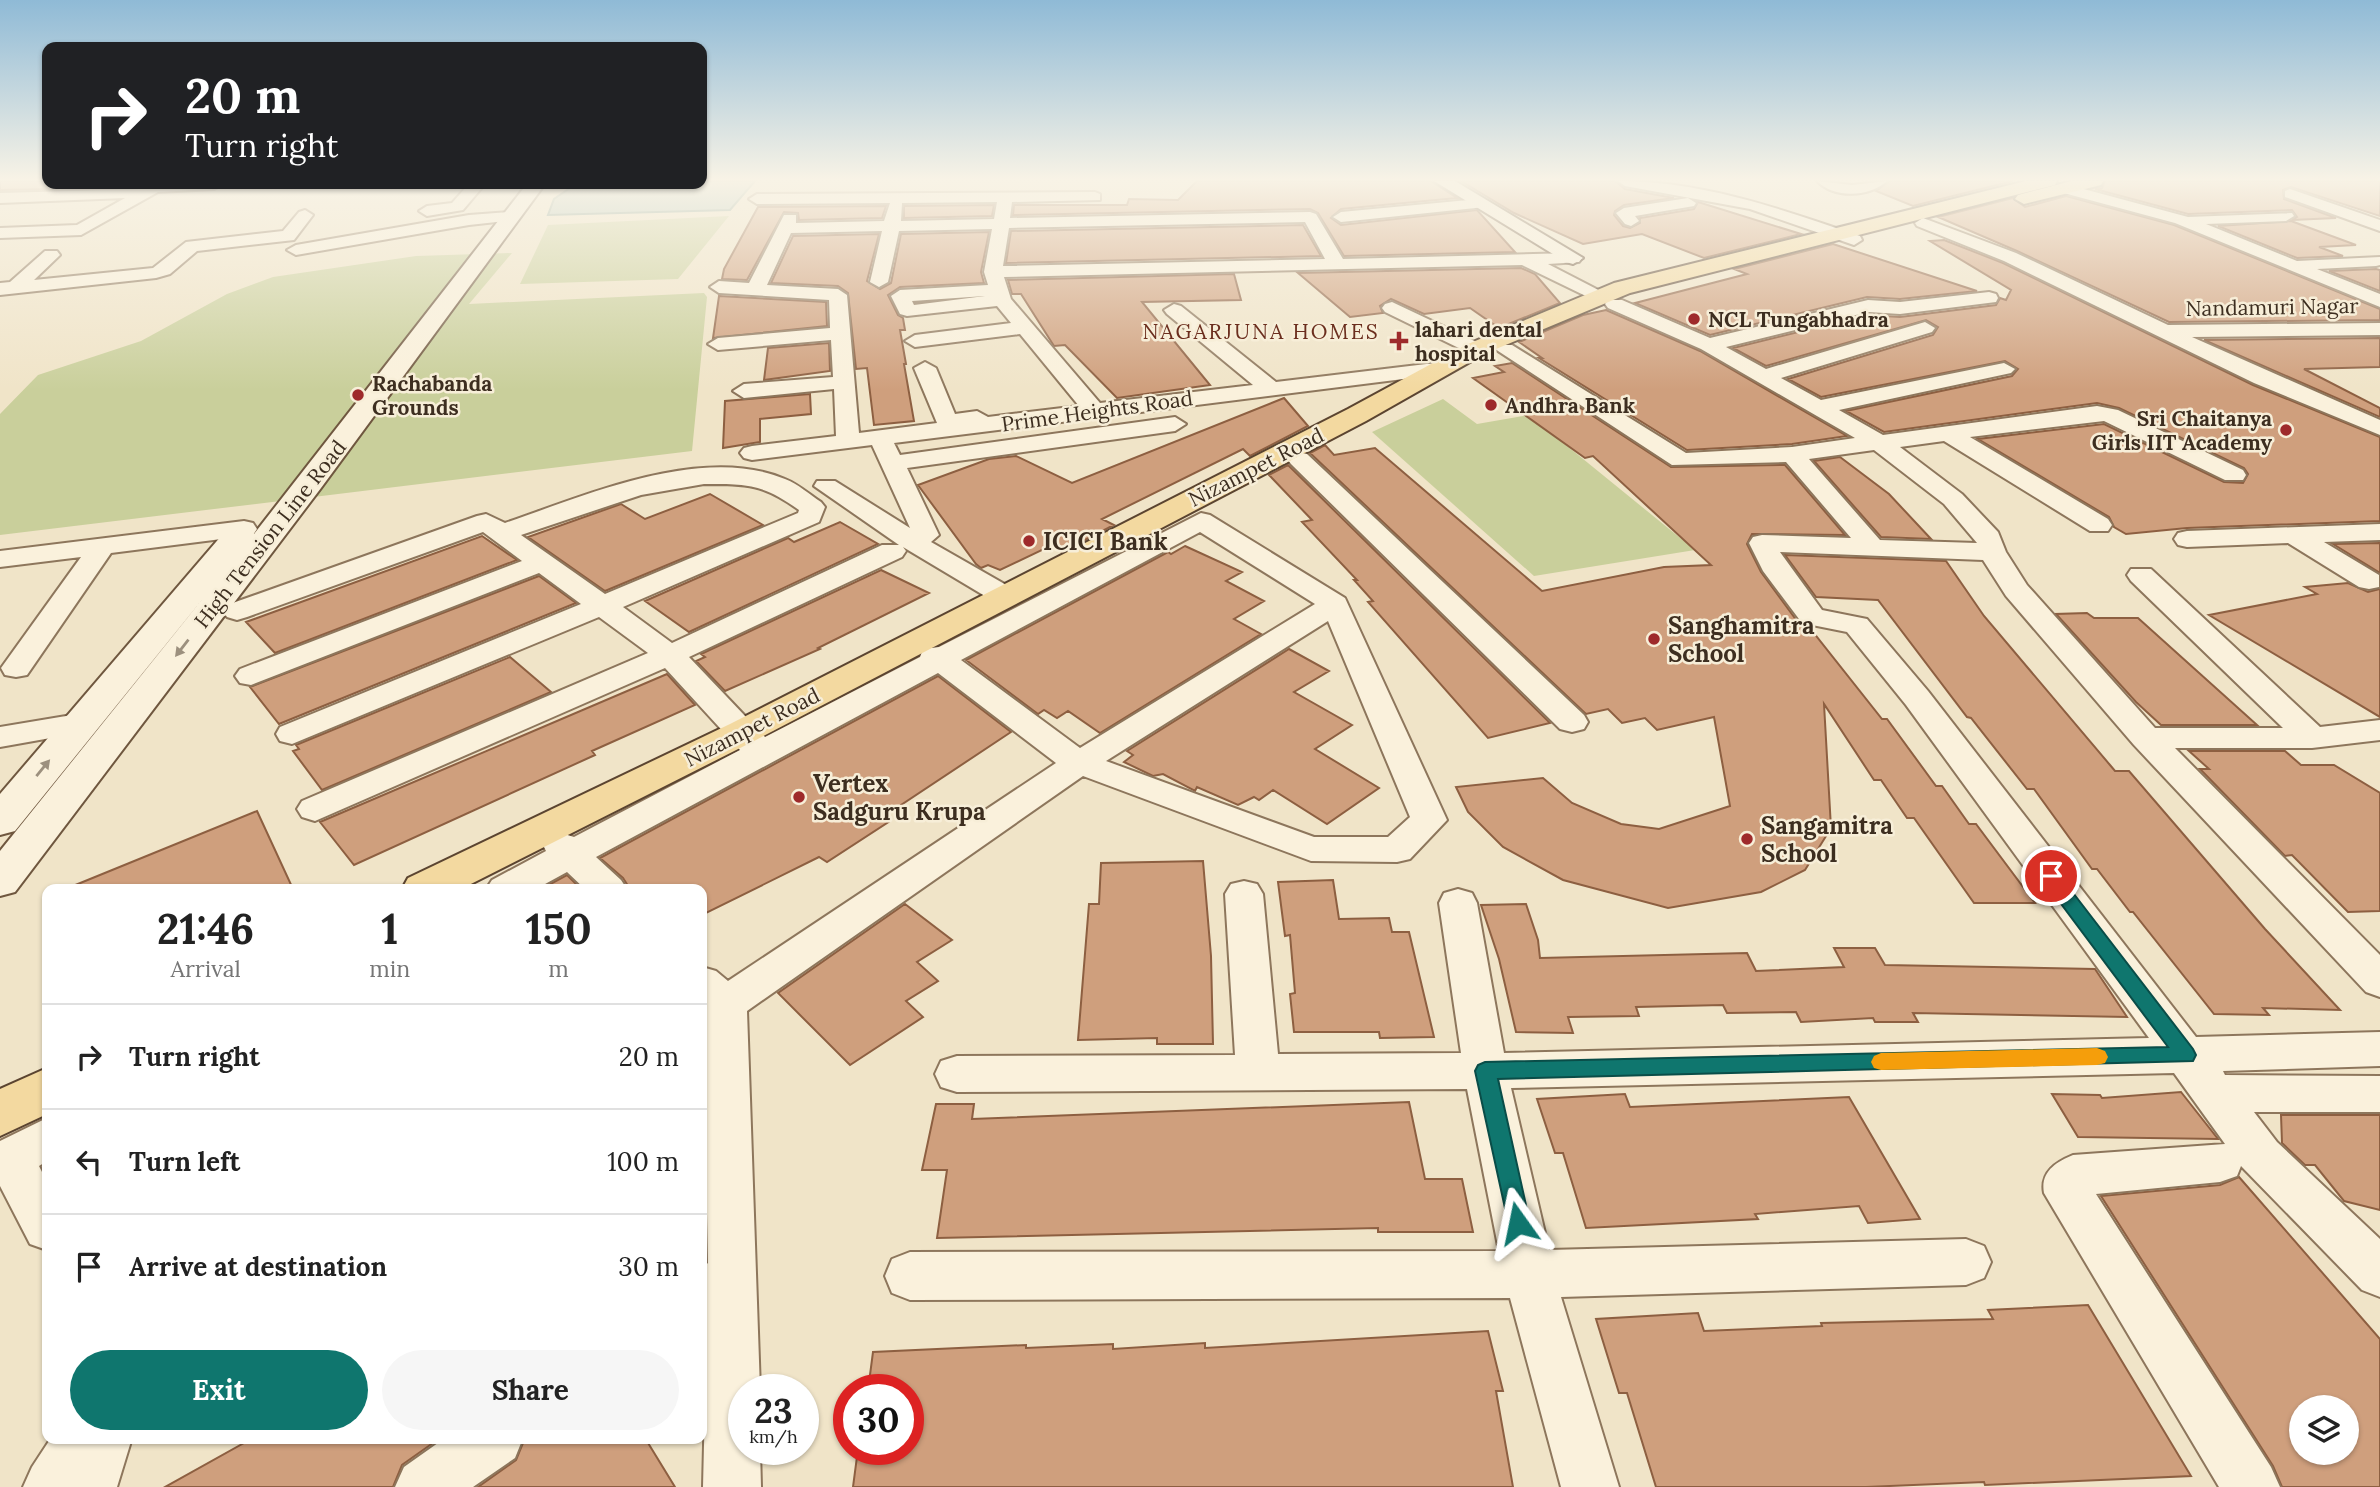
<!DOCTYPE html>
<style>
body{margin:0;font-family:Lora,serif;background:#f6f6f6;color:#222;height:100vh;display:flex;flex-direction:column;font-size:26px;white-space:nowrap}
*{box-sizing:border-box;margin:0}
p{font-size:23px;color:#767676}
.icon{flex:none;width:38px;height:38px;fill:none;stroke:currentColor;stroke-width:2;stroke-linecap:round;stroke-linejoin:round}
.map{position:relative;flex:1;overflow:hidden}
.details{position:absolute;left:42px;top:884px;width:665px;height:560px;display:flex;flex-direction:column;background:#fff;border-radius:14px;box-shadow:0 2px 5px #0004}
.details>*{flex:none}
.hud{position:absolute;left:42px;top:42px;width:665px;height:147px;border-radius:14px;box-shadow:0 2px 5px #0004;background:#202124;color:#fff;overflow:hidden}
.tools{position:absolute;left:2289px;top:1395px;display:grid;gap:14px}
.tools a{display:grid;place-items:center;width:70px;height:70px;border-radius:50%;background:#fff;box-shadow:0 2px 5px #0004;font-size:35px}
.speed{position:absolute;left:728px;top:1374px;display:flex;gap:14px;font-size:35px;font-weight:700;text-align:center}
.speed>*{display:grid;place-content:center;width:91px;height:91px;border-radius:50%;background:#fff;box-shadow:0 2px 5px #0004;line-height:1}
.speed small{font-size:18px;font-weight:400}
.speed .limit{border:10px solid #d22;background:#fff;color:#111}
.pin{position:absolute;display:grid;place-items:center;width:60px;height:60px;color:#fff;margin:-30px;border:4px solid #fff;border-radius:50%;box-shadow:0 2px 7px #0007}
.me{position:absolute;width:77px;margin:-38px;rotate:348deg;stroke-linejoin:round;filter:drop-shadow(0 0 5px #0008)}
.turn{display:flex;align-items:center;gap:24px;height:147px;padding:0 28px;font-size:32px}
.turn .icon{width:91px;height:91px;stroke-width:2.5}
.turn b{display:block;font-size:49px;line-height:60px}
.eta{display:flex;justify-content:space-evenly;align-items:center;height:119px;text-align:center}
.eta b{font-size:42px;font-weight:700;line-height:49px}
.action{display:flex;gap:14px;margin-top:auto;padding:14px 28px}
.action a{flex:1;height:80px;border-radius:42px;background:#0f766e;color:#fff;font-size:28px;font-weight:700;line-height:80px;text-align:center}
.action a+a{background:#f6f6f6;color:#222}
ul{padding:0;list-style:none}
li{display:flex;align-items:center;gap:21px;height:105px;padding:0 28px;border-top:2px solid #e0e0e0}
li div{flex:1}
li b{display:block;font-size:26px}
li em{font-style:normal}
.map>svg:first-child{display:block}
</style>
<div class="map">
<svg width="2380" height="1487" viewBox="0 0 2380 1487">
<rect width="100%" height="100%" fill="#f0e4c8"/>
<path fill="#c9cf9b" d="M729,216l-51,63 -158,5 28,-59z
M512,253l-43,51 235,-11 3,4 -15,154 -692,84v-121l38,-39 103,-34 86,-47 46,-17 143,-21z
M1443,399l34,25 52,-9 166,135 -161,26 -162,-144z"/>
<path fill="#a9c4bc" stroke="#6f938a" stroke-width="2" d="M702,181h53l-25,29 -182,5 6,-16 22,-15z"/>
<path fill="#cf9f7d" stroke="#8d5f41" stroke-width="2" fill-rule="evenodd" d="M0,181h47l21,3 -10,5 -58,1z
M1197,181h234l26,17 -116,11 -10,9 10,7 136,-15 38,42 -171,4 -26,-43 -8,-4 -297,6 1,-10h113l2,-6 49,1z
M1461,181h154l10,8 49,9 -50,7 -9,6 -1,4 9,11 7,2 10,-5v-5l54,-9 4,-7 103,32 -97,24 -62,-24 -59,10 -69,-31z
M1889,181h124l-100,25 -37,-15z
M2105,181h275v35l-89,-29 -8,3 1,9 52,19 -44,2 5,-3 -5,-7 -104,4 -93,-25 7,-1z
M2066,196l108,29 206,84v11l-211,2 -152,-71 -79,-34 75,-19 12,9z
M994,205l-2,11 -88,2v-12z
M886,206l-4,12 -83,2 -1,-7 -14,-1 -37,68 -25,-1 2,-10 34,-62z
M2291,221l65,24 -37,2 24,9 -46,2 -79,-32z
M1303,225l18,31 -315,7 5,-32z
M989,232l-8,40 3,11 -84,4 -12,8 10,20 5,3 2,12h-5l6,34h-2l10,57 -40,4 -7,-57 -11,1 -8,-76 -10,-7 -67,-3 22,-47 86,-2 -12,47 13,8 11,-6 10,-49z
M1944,240l59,23 250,122 127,52v84l-193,7 -61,6 -12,-7 -5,-10 -131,-78 126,-15 120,58 19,1 5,-9 -4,-6 -125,-60 -22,-5 -213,29 -38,-21 166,-35 6,-7 -13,-8 -184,36 -33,-18 145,-44 5,-8 -12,-7 -160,46 -33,-18 135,-33 32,2 96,-12 4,-7 6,2 5,-10 -81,-49z
M1833,244l144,47 -77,8 -33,-2 -157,38 -75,-32 112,-29 -13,-5z
M1521,268l14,6 25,29 -61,25 -29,-20 -46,6 -33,-15 -11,7 3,7 -33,4 -52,-44z
M2376,269l4,1v21l-51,-20z
M1234,274l7,26 -99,2 68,83 -93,13 -52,-53 -11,1 -33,-52h-9l-4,-14z
M719,296l107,6 1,24 -114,12z
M1606,310l94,41 147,85 -55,8 -105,6 -148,-92h3l-23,-16 64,-27z
M2380,338v29l-76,2 76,39v9l-176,-77z
M829,343l1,28 -66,9 4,-32z
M1512,363l159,104 114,-2 60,70 -93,-1 -5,10 14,28 39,53 9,2 73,92h5l49,67h6l27,38h7l59,79h-61l-60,-85h-7l-26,-38h-7l-50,-76 7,124 -26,42 -44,22 -93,16 -105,-28 -60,-33 -35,-35 -12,-25 87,-9 29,25 49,21 38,5 71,-23 -16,-89 -57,13 -12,-12 -23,5 -14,-14 -22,5 -276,-261 15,-8 9,10 41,-7 167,143 122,-24 47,-2 -118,-109 -8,2 -112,-80 31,-6 -9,-6z
M810,394l1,20 -51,5v23l-37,6 2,-47z
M1284,398l24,28 -58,30 -7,-7 -141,70 12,6 -52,27 -12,-6 -50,24 -12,-5 -7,3 -5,-4 -58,-79 71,-26 27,-3 56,27z
M1840,457l49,37 42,45 -50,-2 -67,-76z
M1288,465l1,1 261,257 -62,15 -120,-136 5,-1 -19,-21h3l-55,-58 10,-2 -43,-45z
M710,494l53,31 -158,66 -77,-54 93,-33 24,15z
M840,522l38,22 -189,88 -44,-31 143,-63 6,4z
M482,536l35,24 -242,93 -29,-31z
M2380,543v30l-47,-29z
M1185,546l57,26 -16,9 38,20 -30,18 27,15 -161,99 -32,-22 -11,7 -13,-8 -6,4 -72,-54 202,-108 3,2z
M1785,555l161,6 38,55 126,149 5,6h14l136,158 75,81 -77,-2 6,7 -55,-1 -81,-102h-3l-33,-43h-5l-58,-80h-7l-56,-71 -4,-1 -89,-117 -62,-3z
M881,570l48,23 -111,55 2,1 -95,42 -29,-30 9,-4 -4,-3z
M539,576l37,27 -297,121 -29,-37z
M2348,583l20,9 12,-3v128l-171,-102 108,-21 -12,-7z
M2087,613l7,5h44l119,107h-96l-25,-23 -80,-88z
M1289,649l40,22 -35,21 58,33 -37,24 64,39 -52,36 -54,-34 -14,10 -5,-3 -16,8 -41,-18 -2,4 -32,-17 -10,2 -29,-14 9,-7 -6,-4z
M510,657l41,35 -229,98 -29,-39 6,-2 -3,-4z
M667,674l28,31 -103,46 3,4 -241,110 -34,-43z
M938,676l73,56 -128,85 7,4 -63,41 -8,-5 -117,58v-26h-72l-7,-11 -23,-20z
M2189,751h96l16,14h33l46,28v118l-32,1 -56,-57 -7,1 -85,-87h9z
M257,811l36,78h-225v-1z
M1203,861l8,95 2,88h-56v-6l-79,2 11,-136h10l2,-41z
M567,875l14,14h-40z
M1333,880l6,39 50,-1 3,14h17l25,105 -54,1 -1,-6h-85l-4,-38 5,-1 -5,-58 -5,1 -7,-54z
M905,904l47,36 -35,22 21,19 -32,20 17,16 -73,48 -72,-72z
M1526,904l12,36 2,18 207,-5 9,18 88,-4 -10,-19h41l10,17 210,4 32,48 -214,-4 5,9h-43l-2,-4 -72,4 -5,-10 -69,1 -4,-8 -87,2 3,9 -71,1 5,16 -57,-1 -17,-73 -18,-54z
M2181,1092l37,47 -140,-2 -26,-43 48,1 2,3z
M1625,1094l5,13 219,-10 71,122 -52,4 -9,-17 -104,8 3,5 -172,9 -23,-75h-8l-18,-54z
M1409,1102l16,77h37l11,53h-95v-4l-441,10 10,-68h-25l14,-66h38l-2,15z
M2281,1115h99v95l-36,-9 -29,-36h-10l-23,-22z
M2239,1177l141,162v148h-98l-9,-21 -172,-270 119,-11zM2301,1407h46v45h-46z
M2088,1305l103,171 -206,9 -1,-3 -118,5h-210l-29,-94h-8l-23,-74 102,-6 6,18 118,-5 -1,-3 172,-4 -5,-9z
M1488,1331l15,60h-7l17,96h-660l5,-38h50v-59h-40l5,-38 153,-7v3l87,-4v5l92,-6v5z
M253,1438h187l-38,27 -9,22h-228z
M525,1438h120l30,49h-197l38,-27z"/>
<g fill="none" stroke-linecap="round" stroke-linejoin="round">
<defs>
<path id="street" d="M1618,181c84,0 163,28 242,55l2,4 -8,5 -104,-36 -125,-23z
M1817,181l35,4 35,-4c-18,16 -52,18 -70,0z
M150,184h72l-8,5 -56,3 -77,43 -81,3v-10l77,-3 48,-27 -125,5v-10l142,-4z
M469,184h16l-22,26 -36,6 -8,-5 8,-5 25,-3z
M2065,184l123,33 104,-4 2,3 -8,5 -80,3 91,37 83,-4v8l-4,1 -59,3 63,25v13l-205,-84 -115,-31v-6z
M2290,189l90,31v11l-95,-34v-6z
M1095,192l5,2v6l-88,2 -2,16 300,-6 6,2 27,45 230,-6 9,5 -3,4 -31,2 62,32 -9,6 -7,-2 -72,-35 -518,12 7,22 89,104 153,-18 -86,-71 -3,-4 10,-6 7,2 95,76 167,-20 11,6 -11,6 -549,69 6,12 275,-38 11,7 -11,7 -268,37 32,67 -8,7 84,48 4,6 -4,6 -10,3 -10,-3 -92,-55 3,4 -4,6 -213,100 76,80 155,-80 3,-8 16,-2 262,-134 9,2 135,83 102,222 -37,39 -13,3 -86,-1 -228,-85 -336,235 13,379h-16v59h16l1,38h-58l4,-168 -5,2v-53l6,-5 -6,-296 14,4 12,10 328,-218 -118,-90 -342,184 25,23 6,9h-42l-18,-17 -31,17h-50l6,-9 54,-29 -3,-6 5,-9 13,-3 13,4 166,-87 -75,-82 -350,153 -13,-4 -5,-8 5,-8 346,-148 -49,-36 -307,127 -12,-3 -4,-7 4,-7 301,-123 -42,-31 -288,112 -11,-2 -5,-7 5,-7 282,-108 -39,-29 -236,85 -10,3 -10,-3 -4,-6 4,-6 250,-89 9,-2 19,9c79,-27 197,-79 280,-44 13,5 24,15 36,23l4,5 -6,15 -196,85 49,36 210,-98h17l-85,-59 3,-5h18l75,47 -38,-83 -120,15 -8,-2 -4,-5 4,-5 8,-2 84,-10 -2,-47 -90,9 -11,-7 11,-7 89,-7 -2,-37 -113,10 -10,-6 10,-6 112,-10 -1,-28 -110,-7 -9,-6 9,-6 30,2 35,-68h12v8l88,-2 6,-18 -133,1 -8,-5 8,-5zM997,202l-3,17 -93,2 1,-18zM1305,222l20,37 -322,7 6,-38zM992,229l-8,43 4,13 -88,5 -9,6 9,18 7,2 90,-10 14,17 -96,12 -10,6 10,6 105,-13 59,72 -91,11 -11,-6 -22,3 -19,-46 -11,-6 -11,6 23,55 -78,10 -12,-138 -9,-6 -71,-4 24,-52 91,-2 -12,51 9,5 9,-5 11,-51zM985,296l-71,9 -2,-4zM704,484c44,0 59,0 95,26l-1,3 -193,81 -84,-59 120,-40zM1200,532l115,72 -235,144 -119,-88zM1328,621l82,196 -22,20h-74l-208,-76z
M1688,198l8,5 -2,3 -59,10 4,5 -8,5 -6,-2 -9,-11 8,-5z
M1479,199l6,2v6l-144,15 -8,-5 8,-5z
M305,210l8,5 -19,25 -97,11 -27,23 -14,4 -156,17v-12l10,-1 35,-31h12l3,4 -26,25 119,-12 33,-26 97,-11 16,-19z
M509,212l6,2v6l-46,5 -173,30 -9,-5 9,-5 173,-30z
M1923,218l93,35 152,72 212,-2v12l-188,2 188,83v15l-126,-52 -250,-122 -87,-35 -2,-3z
M1989,292l7,2 2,4 -2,4 -96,12 -32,-2 -142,35 40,22 159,-47 10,6 -3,4 -151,46 40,22 183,-37 11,6 -4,4 -172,37 44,25 214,-29 21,4 125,60 3,5 -3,5h-18l-121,-59 -134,16 138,82 4,6 -4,6h-18l-146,-90 -44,6 62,47 36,38 8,20 21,33 128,143h128l-152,-147 -4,-6 4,-6h20l169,158 60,-7v20l-68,8h-137l205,207v42l-14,-5 -232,-247 -128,-149 -23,-36 -203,-8 42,58 45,9 61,72 268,346 184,-5v34l-157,5 2,4 155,1v36h-126l23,30 103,97v58l-18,-7 -121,-124 -4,10 -17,6 -124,12 175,273 9,20h-61l-175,-294c-4,-21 12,-31 29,-38l152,-11 -51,-71 -663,15 38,162 417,-11 18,7 7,16 -7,16 -18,7 -405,12 58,190h-58l-51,-189 -600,2 -18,-7 -7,-17 7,-17 18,-7 589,-1 -32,-162 -510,3 -16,-5 -6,-13 6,-13 16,-5 278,-1 -10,-161 6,-10 13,-3 13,3 6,10 15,160 183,-1 -22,-150 5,-10 14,-4 14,4 5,10 27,150 645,-15 -243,-333 -59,-73 -45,-9 -39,-52 -14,-28 4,-6 9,-2 89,3 -65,-76 -114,3 -177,-116 3,-4h14l174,108 106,-6 63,-9 -154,-89 -93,-41 -3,-4 3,-4h14l88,38 158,-38 32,2zM1874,450l70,54 33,39 -97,-3 -71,-81z
M1392,302l91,43 3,4 -3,4h-14l-84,-41 -3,-4 3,-4z
M1299,452l8,2 277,261 4,7 -4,7 -12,3 -12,-3 -269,-265 -4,-5 4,-5z
M244,521l9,2 4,6 -4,6 -142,18 -84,122 -11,2 -11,-2 -4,-7 80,-111 -81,10v-16z
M2380,524v16l-56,2 55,33v12l-10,2 -10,-2 -71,-44 -101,4 -9,-2 -4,-6 4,-6 9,-2z
M78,714l12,3 4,7 -4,7 -90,16v-20z
M47,1118v43l-8,5 8,16v68l-17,-6 -30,-58v-45z
M51,1438h81l-15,49h-94l9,-20z
M445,1438h78l-8,20 -42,29h-78l9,-20z"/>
<path id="secondary" d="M1434,181h21l128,77 -10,6 -7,-2z
M527,184h18l-224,304 -306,404 -15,4v-45l205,-255 -190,235 -15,4v-41l228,-266 11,-2 11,2 4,6z"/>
<path id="primary" d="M2026,181h31l-2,4 -425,108 -146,61 -118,67 -610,319 -295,149h-59l6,-11 322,-154 618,-315 120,-65 146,-61z
M2072,181h31l-2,4 -77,19 -9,-5 3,-4z
M47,1068v46l-47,22v-47z"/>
</defs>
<use href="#street" stroke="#8d765c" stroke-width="4"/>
<use href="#secondary" stroke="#6f573f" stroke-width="4"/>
<use href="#primary" stroke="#5b4430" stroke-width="4"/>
<use href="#street" fill="#faf1dc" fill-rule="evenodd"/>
<use href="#secondary" fill="#faf1dc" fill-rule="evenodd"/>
<use href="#primary" fill="#f3d9a0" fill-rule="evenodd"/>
</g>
<defs><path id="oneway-solid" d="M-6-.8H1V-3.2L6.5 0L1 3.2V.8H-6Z" transform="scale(1.75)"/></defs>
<g fill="#9c907e">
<use href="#oneway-solid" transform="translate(182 648) rotate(128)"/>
<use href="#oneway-solid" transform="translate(43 768) rotate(-51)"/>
</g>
<linearGradient id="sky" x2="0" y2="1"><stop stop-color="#8fbad6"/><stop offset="0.46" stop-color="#f8f3e6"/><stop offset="1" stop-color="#f8f3e6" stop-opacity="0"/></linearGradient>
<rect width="2380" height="390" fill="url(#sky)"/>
<path fill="#0f766e" stroke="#0a4d48" stroke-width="2" d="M2051,870l6,2 136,177 3,6 -3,6 -695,18 32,144 -4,8 -8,3 -8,-3 -35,-160 3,-6 7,-3 683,-15 -124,-166 -2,-5 2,-4z"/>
<path fill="#f59e0b" d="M2097,1048l8,3 3,6 -3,6 -8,2 -216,5 -7,-2 -3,-6 3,-6 7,-3z"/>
<g fill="#9e2a2b" stroke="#f7eed8" stroke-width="2.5">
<circle cx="1694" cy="319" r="7"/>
<path d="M1395.5 330.5h7v7h7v7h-7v7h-7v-7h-7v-7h7z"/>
<circle cx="358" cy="395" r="7"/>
<circle cx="1491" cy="405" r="7"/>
<circle cx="2286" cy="430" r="7"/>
<circle cx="1029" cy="541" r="7"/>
<circle cx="1654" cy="639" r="7"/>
<circle cx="799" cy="797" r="7"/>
<circle cx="1747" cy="839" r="7"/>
</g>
<g text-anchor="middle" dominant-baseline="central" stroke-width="5" stroke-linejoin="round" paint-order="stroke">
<g font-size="21" fill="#3d2e20" stroke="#f7eed8">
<text transform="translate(2272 307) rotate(-1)">Nandamuri Nagar</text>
<text transform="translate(1097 411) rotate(-8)">Prime Heights Road</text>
<text transform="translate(1256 467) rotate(-27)">Nizampet Road</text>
<text transform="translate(270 534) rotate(-52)">High Tension Line Road</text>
<text transform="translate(752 727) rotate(-27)">Nizampet Road</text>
</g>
<g font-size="21" font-weight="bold" fill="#3d2e20" stroke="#f7eed8" text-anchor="start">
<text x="1708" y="319">NCL Tungabhadra</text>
<text x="1415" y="329">lahari dental<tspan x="1415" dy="24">hospital</tspan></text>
<text x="372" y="383">Rachabanda<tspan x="372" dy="24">Grounds</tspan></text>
<text x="1505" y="405">Andhra Bank</text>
<text x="2272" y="418" text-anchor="end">Sri Chaitanya<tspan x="2272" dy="24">Girls IIT Academy</tspan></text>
</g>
<g font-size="21" letter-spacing="2" fill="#6b2e1e" stroke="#f7eed8">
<text x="1261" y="331">NAGARJUNA HOMES</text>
</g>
<g font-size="24" font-weight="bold" fill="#3d2e20" stroke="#f7eed8" text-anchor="start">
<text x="1043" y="541">ICICI Bank</text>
<text x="1668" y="625">Sanghamitra<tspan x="1668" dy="28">School</tspan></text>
<text x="813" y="783">Vertex<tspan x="813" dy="28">Sadguru Krupa</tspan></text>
<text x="1761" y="825">Sangamitra<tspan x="1761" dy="28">School</tspan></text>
</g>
</g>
</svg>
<div class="tools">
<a><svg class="icon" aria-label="layers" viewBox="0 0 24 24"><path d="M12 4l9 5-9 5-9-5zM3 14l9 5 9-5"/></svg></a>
</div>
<div class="speed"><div>23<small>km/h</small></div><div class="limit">30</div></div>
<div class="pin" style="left:2051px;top:876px;background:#d93025"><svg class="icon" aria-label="arrive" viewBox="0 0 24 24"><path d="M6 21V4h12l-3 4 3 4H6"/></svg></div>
<svg class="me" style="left:1518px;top:1223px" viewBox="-20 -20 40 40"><path d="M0-17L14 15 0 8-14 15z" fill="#0f766e" stroke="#fff" stroke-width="4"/></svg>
<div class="hud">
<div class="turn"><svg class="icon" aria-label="right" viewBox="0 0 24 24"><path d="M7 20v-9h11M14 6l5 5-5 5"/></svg><div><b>20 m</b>Turn right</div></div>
</div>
<section class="details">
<div class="eta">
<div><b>21:46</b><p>Arrival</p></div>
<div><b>1</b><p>min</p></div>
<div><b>150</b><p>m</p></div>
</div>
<ul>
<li><svg class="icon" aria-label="right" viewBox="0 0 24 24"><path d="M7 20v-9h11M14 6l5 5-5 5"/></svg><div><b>Turn right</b></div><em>20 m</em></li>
<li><svg class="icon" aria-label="left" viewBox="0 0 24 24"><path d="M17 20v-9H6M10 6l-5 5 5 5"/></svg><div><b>Turn left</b></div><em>100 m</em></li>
<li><svg class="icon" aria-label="arrive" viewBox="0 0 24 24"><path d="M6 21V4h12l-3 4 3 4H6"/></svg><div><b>Arrive at destination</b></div><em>30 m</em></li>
</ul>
<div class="action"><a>Exit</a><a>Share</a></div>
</section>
</div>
